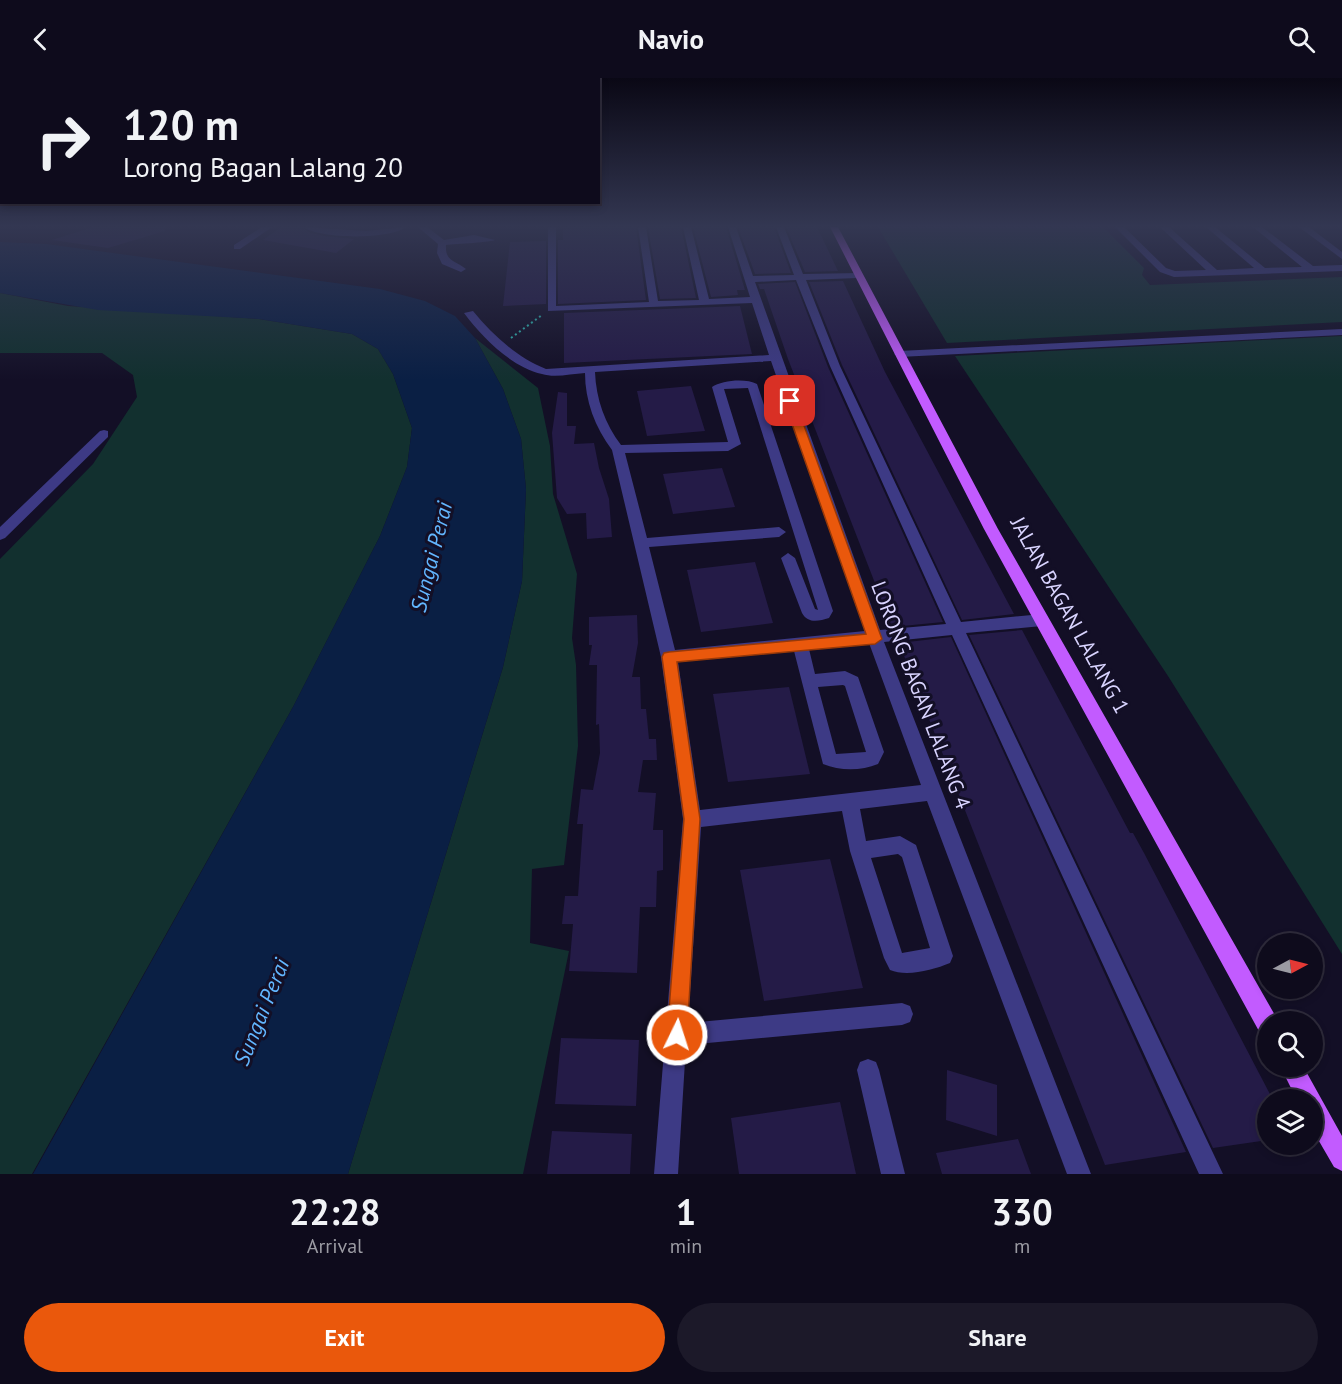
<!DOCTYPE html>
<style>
body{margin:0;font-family:"PT Sans",sans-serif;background:#1c1929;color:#f1f3f6;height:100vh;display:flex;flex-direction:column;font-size:22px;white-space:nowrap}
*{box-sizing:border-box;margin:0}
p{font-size:20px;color:#9b9ba3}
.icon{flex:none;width:33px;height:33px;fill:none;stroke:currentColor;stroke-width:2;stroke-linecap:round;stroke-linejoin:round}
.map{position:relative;height:1096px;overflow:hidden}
.drawer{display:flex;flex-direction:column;background:#0e0b1c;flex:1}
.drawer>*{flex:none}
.guide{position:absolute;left:0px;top:0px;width:600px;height:126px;box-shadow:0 3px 9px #0003,0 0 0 2px #2e2b3b;background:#0e0b1c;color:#f1f3f6;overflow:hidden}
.needle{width:39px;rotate:83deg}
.controls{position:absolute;left:1257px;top:855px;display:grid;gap:12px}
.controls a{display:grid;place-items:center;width:66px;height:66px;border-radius:50%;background:#0e0b1c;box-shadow:0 3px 9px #0003,0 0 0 2px #2e2b3b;font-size:30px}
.pin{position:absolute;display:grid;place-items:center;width:51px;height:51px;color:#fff;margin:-26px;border-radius:12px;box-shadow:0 3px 9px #0006}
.me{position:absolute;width:66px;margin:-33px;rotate:4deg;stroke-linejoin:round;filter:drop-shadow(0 0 4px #0008)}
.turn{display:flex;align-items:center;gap:21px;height:126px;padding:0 24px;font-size:27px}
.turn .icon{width:78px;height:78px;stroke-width:2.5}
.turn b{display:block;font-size:42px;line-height:51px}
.eta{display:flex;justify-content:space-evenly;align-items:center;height:102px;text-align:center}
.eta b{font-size:36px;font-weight:700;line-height:42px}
.action{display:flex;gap:12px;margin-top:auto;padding:12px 24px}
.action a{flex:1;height:69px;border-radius:36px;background:#ea580c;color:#fff;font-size:24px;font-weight:700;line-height:69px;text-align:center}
.action a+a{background:#1c1929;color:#f1f3f6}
header{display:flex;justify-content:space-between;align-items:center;height:78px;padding:0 24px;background:#0e0b1c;font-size:27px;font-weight:700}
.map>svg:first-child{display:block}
</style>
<header><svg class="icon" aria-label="back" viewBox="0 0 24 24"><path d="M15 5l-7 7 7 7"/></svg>Navio<svg class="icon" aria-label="search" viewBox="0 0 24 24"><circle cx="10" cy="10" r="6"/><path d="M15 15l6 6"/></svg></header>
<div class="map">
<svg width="1342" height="1096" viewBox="0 0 1342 1096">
<rect width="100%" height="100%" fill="#130f26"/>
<path fill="#12302f" d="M878,149h225l41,41 -2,7 8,10 192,-8v45l-395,21z
M0,215l68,13 191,13 93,15 26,15 15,25 19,54 -5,39 -27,69 -87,171 -261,467h-32v-615l93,-95 44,-67 -4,-22 -31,-22h-102z
M1342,258v618l-174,-278 -213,-320z
M475,260l63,50 12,58 3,48 24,80 -5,64 4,27 2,81 -14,119 -32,4 -2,74 39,8 -46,223h-175l155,-507 19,-86 4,-92 -5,-50 -18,-50z"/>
<path fill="#0a1f44" d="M0,164l46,2 334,45 45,12 30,15 20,22 28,51 18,50 5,50 -4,92 -19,86 -155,507h-315l260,-467 87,-171 27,-69 5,-39 -19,-54 -15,-25 -26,-15 -93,-15 -161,-9 -98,-17z"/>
<path fill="#241b47" d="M93,149h72v4l-57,17 -56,-8z
M281,149h20l10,6 13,3 30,3 -18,14 -73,-13z
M563,149h73l10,73 -88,4v-64h5z
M648,149h33l15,71 -36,1z
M693,149h33l19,63h-8l1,5 -27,2z
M738,149h36l17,46 -36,1z
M786,149h31l21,44 -33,1z
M546,163v63l-43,2 7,-64z
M843,203l42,91 129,242 -52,6 -120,-255 -33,-83z
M795,204l33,85 115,255 -51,5 -104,-268 -24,-70h-4l-2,-5z
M740,228l12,48 -188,9v-50z
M691,308l14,45 -58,5 -10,-45z
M558,314l9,1v33h9l-2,18 20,-1 5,25 10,31 3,38 -25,2 -1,-26 -19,1 -10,-16 -5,-65z
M722,390l13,39 -62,7 -10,-40z
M755,484l18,61 -72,9 -14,-62z
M637,537l1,28 -6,34h8l1,32h5l3,30h7l1,21h-14l-5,32 18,1 -3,37h10v40l-6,1 -1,36h-16l-3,66 -68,-2 4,-47h-11l3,-28h13l5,-72h-6l4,-35 12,1 7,-37 -1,-29 -3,1 1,-60h-8l3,-20h-3v-28z
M1022,552l108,203h3l11,20 129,247h-5v40l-55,8 -244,-513z
M951,559l235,515 -81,13 -206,-522z
M789,609l21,87 -82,8 -15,-88z
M830,781l33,129 -99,13 -24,-131z
M561,960l78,2 -3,66 -81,-2z
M947,992l50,15v51l-51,-16z
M840,1024l16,72h-117l-8,-56z
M552,1053l80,3 -2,40h-83z
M1018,1061l13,35h-89l-6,-21z"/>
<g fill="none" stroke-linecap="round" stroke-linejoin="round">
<path stroke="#2fb8b0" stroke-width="2" stroke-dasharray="2 3" stroke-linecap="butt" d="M511,260l31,-23"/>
<path fill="#3d3a85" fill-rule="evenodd" d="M262,149h10l-32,22h-6v-4z
M303,149l63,4 40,-4c-18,13 -85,12 -103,0z
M418,149h9l17,13 30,-5 21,5c-2,2 -40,4 -49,5 -1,17 9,15 20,24l-5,3 -19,-8 -5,-11 1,-9z
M548,149h8v79l93,-4 -11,-75h8l12,74 41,-1 -16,-73h8l18,72 41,-2 -22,-70h8l17,49 41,-1 -18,-48h8l19,47 57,-1 2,2 -5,3 -51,2 34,86 121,256 81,-8 5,2 2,4 -2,4 -5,2 -76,7 257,541h-24l-247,-539 -68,7 207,532h-24l-140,-373 -67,8 6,32 34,-5 16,9 37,111 -3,7c-17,7 -43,14 -60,7l-6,-12 -34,-107 -8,-40 -141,16 -13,196 214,-20 8,3 3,8 -3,8 -8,3 -216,20 -8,129h-24l29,-355 -22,-162 -49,-207c-17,-23 -27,-49 -27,-77 -14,1 -31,5 -43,1 -31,-7 -60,-37 -78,-61l9,-2c19,23 44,47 73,58l223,-14 -17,-52 -204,8zM796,202l34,86 116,258 -66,6 -125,-348zM771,283l94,270 -190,19 -26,-103 130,-10 7,-5 -7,-5 -132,11 -22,-85 103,-2 13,-7 -17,-55 24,-1 70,222 -3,-1 -20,-51 -7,-5 -7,5 21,55c6,11 17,8 27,5l4,-7 -76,-227c-11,-6 -35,-4 -45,3l16,55 -107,3c-16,-21 -25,-46 -26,-73zM869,565l52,142 -221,25 -22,-148 116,-11 29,113c17,7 38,7 55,0l6,-12 -26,-75 -13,-6 -30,3 -6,-25zM843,607l2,1 21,66 -30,2 -18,-67zM898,776l4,3 28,91 -28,5 -31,-95z
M1115,149h9l42,41 9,3 31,-1 -46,-43h9l48,43 37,-2 -48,-41h9l50,41 37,-1 -49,-40h9l51,39 29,-1v6l-168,6 -14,-5z
M1299,149h10l33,25v7z
M1342,251v6l-443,22 -5,-3 5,-3z
M104,352l4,1v6l-103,101 -5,2v-13l100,-96z
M868,981l8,3 3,8 26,104h-24l-24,-104 3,-8z"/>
<path fill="#c25bff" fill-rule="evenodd" d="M830,149h8l160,302 278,488 1,5h-9v14l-8,-3 -276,-504z
M1280,988h23l39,70v35l-8,-4 -22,-38v-29h-15z"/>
</g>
<linearGradient id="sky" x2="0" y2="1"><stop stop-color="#0a0815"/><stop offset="0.49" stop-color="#333752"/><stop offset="1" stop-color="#333752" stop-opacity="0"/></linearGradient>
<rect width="1342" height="302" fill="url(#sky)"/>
<path fill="#ea580c" stroke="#983908" stroke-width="1.5" d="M790,320l5,3 87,238 -7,5 -198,18 23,157 -13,216 -3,7 -7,3 -7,-3 -3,-7 17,-216 -22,-162 2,-4 5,-1 197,-18 -82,-233z"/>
<g text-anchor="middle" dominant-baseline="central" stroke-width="6" stroke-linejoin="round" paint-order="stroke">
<g font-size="21" fill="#d9d4ff" stroke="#130f26">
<text transform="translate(1070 537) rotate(61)">JALAN BAGAN LALANG 1</text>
<text transform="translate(921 617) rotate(69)">LORONG BAGAN LALANG 4</text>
</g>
<g font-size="22" font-style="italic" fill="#62b6ff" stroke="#130f26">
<text transform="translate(431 479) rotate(-76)">Sungai Perai</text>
<text transform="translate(261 934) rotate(-68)">Sungai Perai</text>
</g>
</g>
</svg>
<div class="controls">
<a><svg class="needle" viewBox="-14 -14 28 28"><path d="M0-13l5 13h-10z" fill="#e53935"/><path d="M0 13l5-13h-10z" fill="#9b9ba3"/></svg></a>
<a><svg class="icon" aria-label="search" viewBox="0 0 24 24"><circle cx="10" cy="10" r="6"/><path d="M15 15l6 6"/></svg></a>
<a><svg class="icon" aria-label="layers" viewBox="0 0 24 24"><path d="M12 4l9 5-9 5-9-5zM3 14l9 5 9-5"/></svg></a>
</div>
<div class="pin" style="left:790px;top:323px;background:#d93025"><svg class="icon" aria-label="arrive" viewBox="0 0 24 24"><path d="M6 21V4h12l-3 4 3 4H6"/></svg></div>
<svg class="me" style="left:677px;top:957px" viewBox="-20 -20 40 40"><circle r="17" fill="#ea580c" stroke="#fff" stroke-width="3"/><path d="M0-11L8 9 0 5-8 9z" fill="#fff"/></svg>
<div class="guide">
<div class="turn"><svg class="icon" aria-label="right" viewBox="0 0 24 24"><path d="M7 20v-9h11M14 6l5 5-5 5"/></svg><div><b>120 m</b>Lorong Bagan Lalang 20</div></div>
</div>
</div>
<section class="drawer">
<div class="eta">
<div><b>22:28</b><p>Arrival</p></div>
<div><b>1</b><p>min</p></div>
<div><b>330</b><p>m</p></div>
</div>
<div class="action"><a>Exit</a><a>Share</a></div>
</section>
